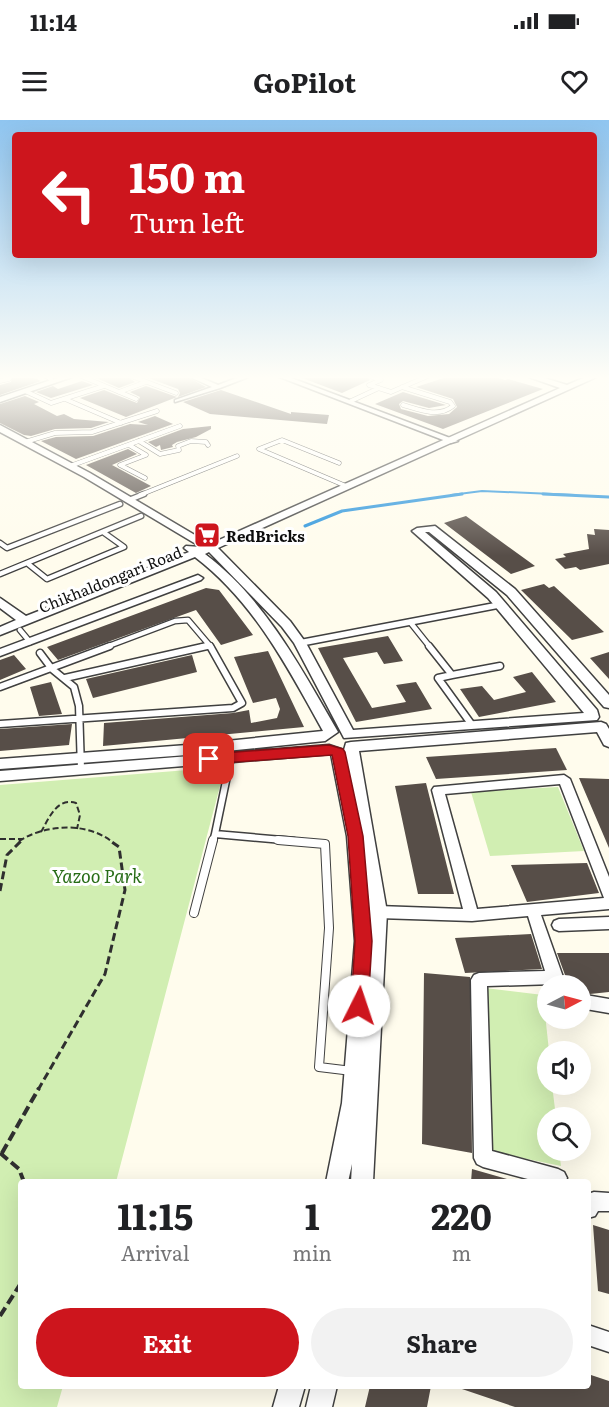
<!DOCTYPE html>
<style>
body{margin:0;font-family:Literata,serif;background:#f2f2f2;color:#202124;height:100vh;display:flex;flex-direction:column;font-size:22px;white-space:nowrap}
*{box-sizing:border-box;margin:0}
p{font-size:20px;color:#757577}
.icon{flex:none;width:33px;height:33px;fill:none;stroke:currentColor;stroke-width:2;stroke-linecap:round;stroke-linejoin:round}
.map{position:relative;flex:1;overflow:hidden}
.sheet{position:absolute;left:18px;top:1059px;width:573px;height:210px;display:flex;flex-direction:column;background:#fff;border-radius:6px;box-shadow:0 6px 24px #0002}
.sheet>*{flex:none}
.guide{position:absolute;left:12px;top:12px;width:585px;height:126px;border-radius:6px;box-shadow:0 6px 24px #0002;background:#cd151d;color:#fff;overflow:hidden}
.needle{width:39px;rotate:84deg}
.fabs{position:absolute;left:537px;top:855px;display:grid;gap:12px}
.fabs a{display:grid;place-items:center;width:54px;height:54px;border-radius:50%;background:#fff;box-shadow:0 6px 24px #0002;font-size:30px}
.pin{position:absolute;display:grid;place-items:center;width:51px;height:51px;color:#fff;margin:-26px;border-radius:12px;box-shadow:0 3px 9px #0006}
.me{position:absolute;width:66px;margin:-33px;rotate:4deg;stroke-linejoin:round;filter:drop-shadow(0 0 4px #0008)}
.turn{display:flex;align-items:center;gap:21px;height:126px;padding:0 18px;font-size:27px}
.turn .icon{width:78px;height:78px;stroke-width:2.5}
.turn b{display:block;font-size:42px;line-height:51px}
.eta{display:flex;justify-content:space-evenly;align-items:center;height:102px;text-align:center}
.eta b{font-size:36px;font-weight:700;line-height:42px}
.action{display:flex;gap:12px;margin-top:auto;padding:12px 18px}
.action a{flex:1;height:69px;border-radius:36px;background:#cd151d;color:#fff;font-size:24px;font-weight:700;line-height:69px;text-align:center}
.action a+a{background:#f2f2f2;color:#202124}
.status{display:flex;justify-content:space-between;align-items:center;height:42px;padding:0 30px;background:#fff;direction:ltr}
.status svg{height:16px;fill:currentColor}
header{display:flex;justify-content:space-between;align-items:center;height:78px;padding:0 18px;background:#fff;font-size:27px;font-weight:700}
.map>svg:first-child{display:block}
</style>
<div class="status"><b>11:14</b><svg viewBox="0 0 49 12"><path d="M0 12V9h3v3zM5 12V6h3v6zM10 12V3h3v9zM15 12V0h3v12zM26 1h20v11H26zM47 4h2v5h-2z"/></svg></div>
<header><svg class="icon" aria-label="menu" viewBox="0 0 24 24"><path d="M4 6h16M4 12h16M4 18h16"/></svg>GoPilot<svg class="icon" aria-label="heart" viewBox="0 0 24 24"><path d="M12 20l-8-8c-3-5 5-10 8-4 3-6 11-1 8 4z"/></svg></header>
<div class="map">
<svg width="609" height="1287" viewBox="0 0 609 1287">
<rect width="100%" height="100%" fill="#fffced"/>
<path fill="#d1eeb2" d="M225,647l-109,415h-95v204h42l-6,21h-57v-622z
M558,667l26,64 -94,5 -19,-64z
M485,868l58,7 6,56 -1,33 4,1 4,32 -8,1v32l11,1 2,15 -72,-15z"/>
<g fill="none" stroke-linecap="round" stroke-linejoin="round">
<path stroke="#2a94dc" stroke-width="2" d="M451,375l31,-4 93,4"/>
<path stroke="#2a94dc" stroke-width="3" d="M543,374l66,3
M305,406l37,-15 120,-17"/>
</g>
<path fill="#574e48" d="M12,256h18l11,5 -41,14v-10l11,-3z
M96,256h31l8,6 -16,6 -25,-11z
M143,256h43l20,11 -28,10 2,-4 -2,-4z
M297,256h69l4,4 -28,13z
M450,256h41l14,4 3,-1 35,10 -100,40 -68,-25 28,-12 43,13 -17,3 -26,-7 -4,3 2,5 27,7 21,-2 8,-7 -4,-8 -37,-12z
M82,261l11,4 -42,13 -15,-6 17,-6 5,3z
M146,266l31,11 -51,20 -46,-19 24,-8 33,13 3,-6 -10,-5z
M221,270l70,24v-2l38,3 -2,9 -117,-10 -27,-12z
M25,276l14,6 -5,2 23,12 7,-2 10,5 35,3 -18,6 -36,1 -24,7 -7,-1 -24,-12v-19z
M155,296l18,8 -97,35 -35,-18 15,-4 37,-1 37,-12 18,1 -10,-3z
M211,306v3l-15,8 -19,5 -5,3 1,2 -12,3 -1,-5 -4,2 -8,-5 35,-13z
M128,329l9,5 -25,11 39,21 -15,7 -50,-28z
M466,396l69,50 -24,8 -67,-51z
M594,409l15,1v34l-29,6 -4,-3 -11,2 -10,-10 11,-2 -3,-3 26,-5 -2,-15 8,1z
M544,464l5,4 5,-2 50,46 -32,8 -51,-50z
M206,468l13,2 34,45 -32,10 -25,-35 -138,50 -11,-13z
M388,516l15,25 -19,3 -7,-12 -34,6 29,50 34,-6 -10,-17 20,-3 16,27 -76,13 -38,-74z
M268,531l36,76 -201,19 1,-23 129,-10 16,-3 2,13 26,-5 3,-9 -4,-11 -23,5 -19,-46z
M609,532v27l-19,-21z
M14,535l12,14 -26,11v-20z
M192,535l5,17 -104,26 -7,-19z
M532,552l24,30 -77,15 -19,-28 22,-3 12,14 32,-8 -13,-15z
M51,562l11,32 -23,2 -9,-29z
M72,604l-3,21 -69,6v-22z
M556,628l11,22 -131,9 -10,-22z
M579,658l30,1v69z
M426,663l28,111h-36l-23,-108z
M587,743l12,30 -72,9 -16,-37z
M531,814l11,35 -77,4 -10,-35z
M557,833h52v39l-19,2 -10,-2v-6h-11z
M424,853l46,4 2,176 -50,-9z
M472,1049l35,10 -1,3h-35z
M593,1105l16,5v64l-11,-3z
M588,1254l21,7v26h-94l-56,-19 129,-2z
M370,1266h61l-4,21h-62z"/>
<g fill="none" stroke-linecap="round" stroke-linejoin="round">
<defs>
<path id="service-far3" d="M46,256l5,3
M81,256l55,23
M131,256l45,17
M370,256l11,4 -12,5 22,7 37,-16
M0,261l9,-2 -4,-3
M402,267l48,15 3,4c-15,12 -33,4 -50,-1
M25,271l26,12 53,-17
M119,272l27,-10
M65,279l56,24
M351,281l28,-13
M139,321l21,13 19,-4 -1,-4 13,-5 15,1 2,3
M25,322l30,-9 37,-1 65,-21
M129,325l17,10 -26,10 25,13
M339,343l-57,-23 -23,9 87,37
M70,346l110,-40
M140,375l97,-39"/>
<path id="service-far2" d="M129,380l15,-6
M0,423l7,5 113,-44
M27,443l20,16 77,-32 -21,-15
M0,454l141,-58
M410,502l20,25
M20,510l10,12
M106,527l69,-26 13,-1 23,27
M201,527l9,-2"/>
<path id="service-far1" d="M429,526l23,29 -14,3 34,47
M40,533l12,16 22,18 5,19 2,63
M452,555l48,-9
M65,558l142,-32
M0,567l110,-41
M0,604l233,-16 9,-5 -32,-57
M215,714l16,-77
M213,721l2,-7 79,7"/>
<path id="service" d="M278,720l47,4 4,84 -10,139 33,4
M194,793l19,-73"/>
<path id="minor" d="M188,256h9l21,9 24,-9h9l-31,12 -45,14v-2l37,-13z
M277,256h9l172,65 -7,2z
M198,455l5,3 -2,2 -201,76v-7z
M500,482l3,1v4l-203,39 -5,-3 5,-3z
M564,655l6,4 39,98v32l-68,6 22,62 -3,5 -5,2 -68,2 5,165 66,18 6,3 3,6 -2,4h-26l-56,-15 -6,-3 -3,-6 -3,-178 3,-5 5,-2 66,-2 -17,-55 -56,5 -94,-3 -5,-2 -2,-4 2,-4 5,-2 85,3 -31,-119 2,-3zM560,664l44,114 -127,11 -32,-115z
M609,797v12l-50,2 -5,-2 -2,-4 2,-4 5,-2z
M580,874l29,5v14l-29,-5z
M594,1072l15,1v18h-11l-3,5 -7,2v-24z
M588,1205l21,7v20l-21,-7z"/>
<path id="tertiary" d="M63,256h12l-75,26v-5z
M526,256h12l29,9 21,-9h11l-381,172 72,73 16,22 47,87 231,-17 -96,-115 -76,-67 5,-3 18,-2 80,63 94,106v13l-5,-1 -97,-112 -78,-63h-4l71,60 101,118 2,7 -2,3 -253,18 -50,-95 -12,-16 -73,-75 -4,2c60,45 96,114 133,178l-13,9 -138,14 -187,14v-10l187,-14 136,-14c-35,-63 -69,-129 -128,-174l-195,78v-8l16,-7 -16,-12v-10l26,18 163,-64 -5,-4 2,-2 15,1 -117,-70 -84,-45v-7l90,48 120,71 350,-156z
M601,602l5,2 3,5v18l-5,-2 -7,-13 -238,19 28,161 -14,270h-22l1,-18 -4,18h-22l16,-79 13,-162 -8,-105 -16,-82 -331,27v-10l329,-26 15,5 2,-7 5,-1z
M279,1266h26l-6,21h-26z
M311,1266h26l-5,21h-26z"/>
</defs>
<use href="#service-far3" stroke="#404040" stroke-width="5"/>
<use href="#service-far2" stroke="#404040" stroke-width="7"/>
<use href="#service-far1" stroke="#404040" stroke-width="9"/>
<use href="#service" stroke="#404040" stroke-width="10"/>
<use href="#minor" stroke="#404040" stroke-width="3"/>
<use href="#tertiary" stroke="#404040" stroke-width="3"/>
<path stroke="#2f2f2f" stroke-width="2" stroke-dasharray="6 3" stroke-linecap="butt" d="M41,712c8,-14 16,-35 35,-29l4,12 -3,14
M0,719h23
M19,721c27,-17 67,-19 92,0"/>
<path stroke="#2f2f2f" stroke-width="3" stroke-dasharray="8 4" stroke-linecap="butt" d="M0,771l7,-36 15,-15
M38,970l67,-116 20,-84 -6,-43 -10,-7"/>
<path stroke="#2f2f2f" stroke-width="4" stroke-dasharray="10 4.5" stroke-linecap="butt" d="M0,1033l19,16 5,13
M2,1033l37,-65
M0,1196l21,-33"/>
<use href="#service-far3" stroke="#fff" stroke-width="4"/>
<use href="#service-far2" stroke="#fff" stroke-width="4.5"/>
<use href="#service-far1" stroke="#fff" stroke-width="6"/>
<use href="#service" stroke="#fff" stroke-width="8"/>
<use href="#minor" fill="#fff" fill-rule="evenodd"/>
<use href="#tertiary" fill="#fff" fill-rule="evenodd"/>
</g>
<linearGradient id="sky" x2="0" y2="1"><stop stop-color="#8fc5f0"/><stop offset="0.59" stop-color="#fffef7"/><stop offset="1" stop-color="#fffef7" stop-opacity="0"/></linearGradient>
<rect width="609" height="436" fill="url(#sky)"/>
<path fill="#cd151d" stroke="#850e13" stroke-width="1.5" d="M329,625l14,4 2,3 18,84 9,105 -4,65 -2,6 -7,2 -6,-2 -2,-6 4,-65 -7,-105 -16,-81 -123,9 -7,-5 7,-5z"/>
<defs>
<symbol id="supermarket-square" viewBox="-11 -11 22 22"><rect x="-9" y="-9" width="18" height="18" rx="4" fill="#cd151d" stroke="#fff"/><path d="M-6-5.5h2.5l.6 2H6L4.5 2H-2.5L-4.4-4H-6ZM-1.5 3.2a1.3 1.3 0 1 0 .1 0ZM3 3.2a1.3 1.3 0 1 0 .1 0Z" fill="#fff"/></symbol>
</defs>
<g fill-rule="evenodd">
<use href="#supermarket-square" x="192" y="400" width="30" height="30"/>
</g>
<g text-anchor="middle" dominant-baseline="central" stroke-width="6" stroke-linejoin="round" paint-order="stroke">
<g font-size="15" font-weight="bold" fill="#0d0d0d" stroke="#fff" text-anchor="start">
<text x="226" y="415">RedBricks</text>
</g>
<g font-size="15" fill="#0d0d0d" stroke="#fff">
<text transform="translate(110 459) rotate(-22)">Chikhaldongari Road</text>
</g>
<g font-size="18" font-style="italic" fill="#276c16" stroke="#fff">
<text x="97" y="755">Yazoo Park</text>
</g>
</g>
</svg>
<div class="fabs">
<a><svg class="needle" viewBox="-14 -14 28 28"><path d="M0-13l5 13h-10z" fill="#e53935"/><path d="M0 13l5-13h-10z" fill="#757577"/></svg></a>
<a><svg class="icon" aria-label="sound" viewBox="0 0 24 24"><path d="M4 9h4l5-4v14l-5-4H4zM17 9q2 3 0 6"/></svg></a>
<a><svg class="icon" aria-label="search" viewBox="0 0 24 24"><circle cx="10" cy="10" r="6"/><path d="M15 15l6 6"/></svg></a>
</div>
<div class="pin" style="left:209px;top:639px;background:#d93025"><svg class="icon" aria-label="arrive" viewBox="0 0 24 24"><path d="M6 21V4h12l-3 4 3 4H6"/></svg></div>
<svg class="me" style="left:359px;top:886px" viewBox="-20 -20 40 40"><circle r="19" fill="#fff"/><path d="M0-13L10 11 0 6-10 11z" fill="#cd151d"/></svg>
<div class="guide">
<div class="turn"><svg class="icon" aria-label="left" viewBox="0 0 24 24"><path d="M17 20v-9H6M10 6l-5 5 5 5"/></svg><div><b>150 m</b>Turn left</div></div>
</div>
<section class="sheet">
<div class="eta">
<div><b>11:15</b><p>Arrival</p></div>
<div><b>1</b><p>min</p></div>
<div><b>220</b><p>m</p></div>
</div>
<div class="action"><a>Exit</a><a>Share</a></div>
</section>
</div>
